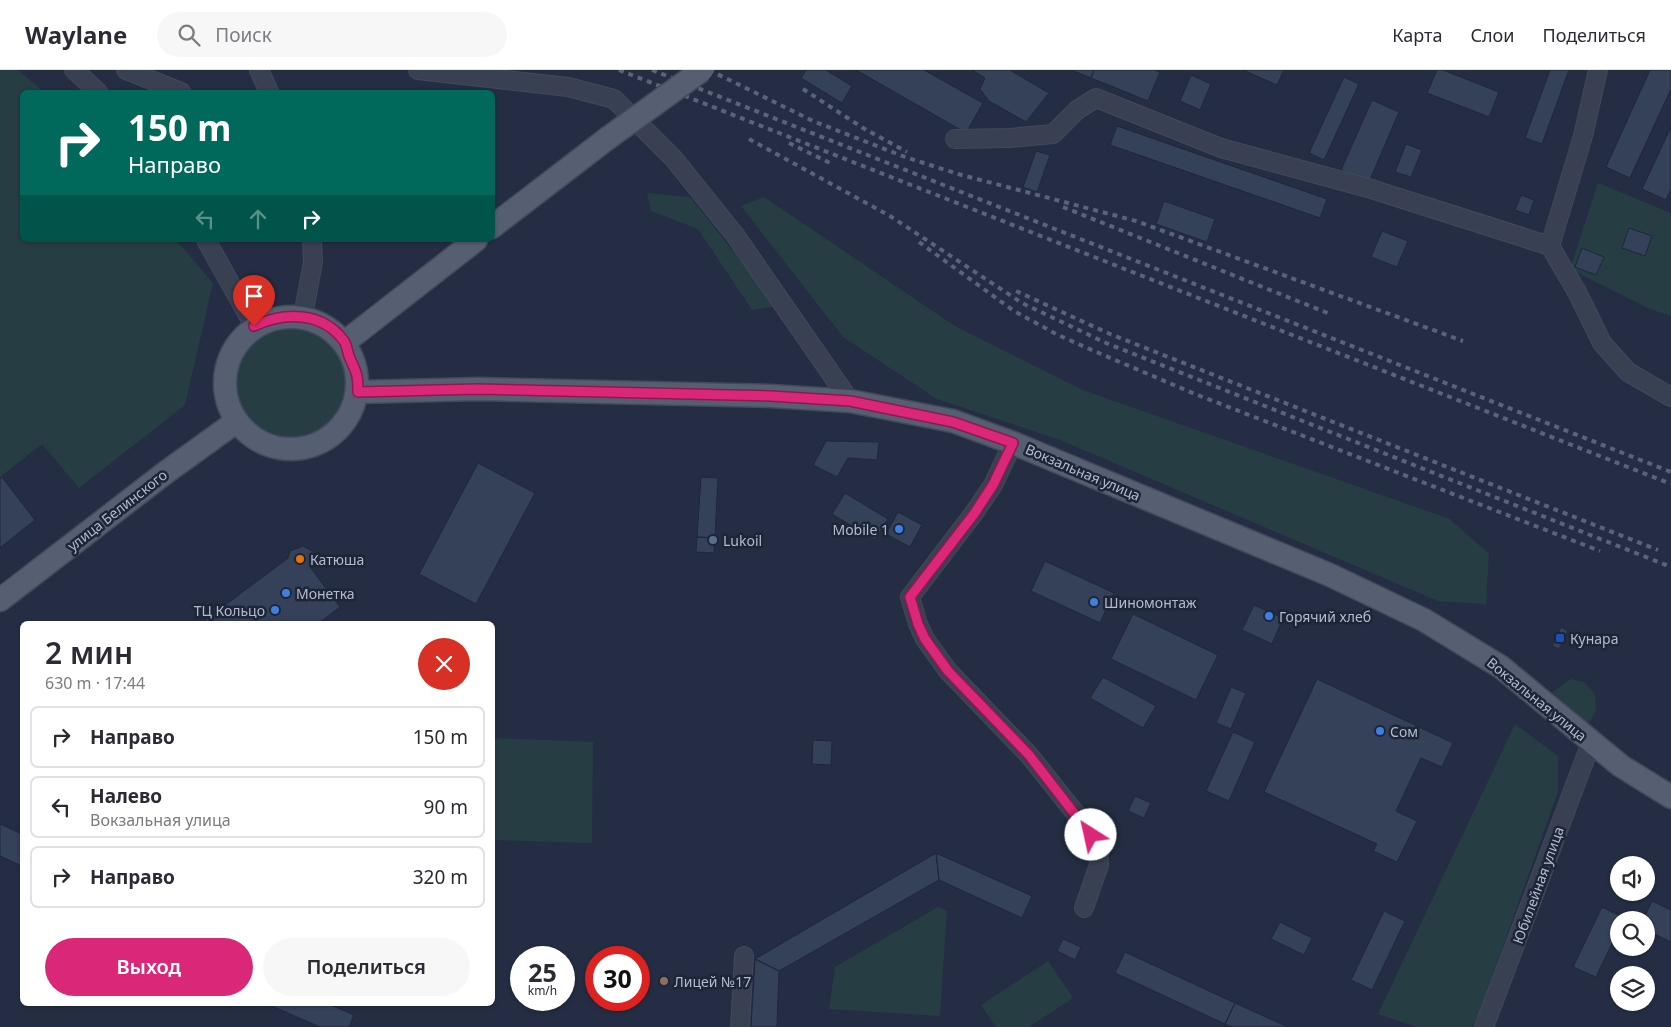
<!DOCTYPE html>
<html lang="ru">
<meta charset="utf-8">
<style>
body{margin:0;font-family:"Noto Sans",sans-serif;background:#f7f7f7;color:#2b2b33;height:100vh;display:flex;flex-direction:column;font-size:19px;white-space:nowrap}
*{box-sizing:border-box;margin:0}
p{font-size:16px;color:#7c7c81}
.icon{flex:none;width:28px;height:28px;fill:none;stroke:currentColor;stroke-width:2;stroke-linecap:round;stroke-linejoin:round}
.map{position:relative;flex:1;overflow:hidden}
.side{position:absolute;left:20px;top:551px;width:475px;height:385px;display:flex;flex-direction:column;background:#fff;border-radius:8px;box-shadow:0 1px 4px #0004}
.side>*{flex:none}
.top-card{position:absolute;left:20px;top:20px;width:475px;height:152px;border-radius:8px;box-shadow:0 1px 4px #0004;background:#00695c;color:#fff;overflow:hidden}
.fabs{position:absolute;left:1610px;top:786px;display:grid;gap:10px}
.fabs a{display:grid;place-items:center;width:45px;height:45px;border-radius:50%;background:#fff;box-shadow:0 1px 4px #0004;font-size:25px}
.speed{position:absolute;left:510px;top:876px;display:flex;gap:10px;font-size:25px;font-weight:700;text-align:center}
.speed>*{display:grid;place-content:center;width:65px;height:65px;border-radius:50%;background:#fff;box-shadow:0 1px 4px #0004;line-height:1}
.speed small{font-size:12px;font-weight:400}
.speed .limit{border:8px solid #d22;background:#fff;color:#111}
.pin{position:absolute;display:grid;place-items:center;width:42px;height:42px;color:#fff;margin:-51px -21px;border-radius:50% 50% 50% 0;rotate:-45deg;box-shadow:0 0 5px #0007}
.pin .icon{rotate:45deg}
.me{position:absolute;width:55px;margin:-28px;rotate:325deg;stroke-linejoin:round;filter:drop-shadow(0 0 4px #0008)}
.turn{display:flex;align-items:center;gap:18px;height:105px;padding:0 25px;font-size:22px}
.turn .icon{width:65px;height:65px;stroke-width:2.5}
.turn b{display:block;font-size:35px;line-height:42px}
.lanes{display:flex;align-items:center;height:48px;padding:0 25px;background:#0003;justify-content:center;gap:25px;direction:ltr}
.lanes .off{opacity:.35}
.round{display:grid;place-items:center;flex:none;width:52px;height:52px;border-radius:26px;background:#f7f7f7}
.summary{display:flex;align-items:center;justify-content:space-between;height:85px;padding:0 25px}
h1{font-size:30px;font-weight:600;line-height:38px}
.action{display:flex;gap:10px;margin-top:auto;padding:10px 25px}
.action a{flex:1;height:58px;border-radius:30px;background:#db2777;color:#fff;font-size:20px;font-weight:600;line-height:58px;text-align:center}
.action a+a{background:#f7f7f7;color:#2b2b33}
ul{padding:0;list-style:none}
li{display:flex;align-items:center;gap:15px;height:62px;margin:0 10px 8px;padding:0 15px;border:2px solid #e1e1e2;border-radius:8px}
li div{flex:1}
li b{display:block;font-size:19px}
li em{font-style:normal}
header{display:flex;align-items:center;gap:30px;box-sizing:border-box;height:70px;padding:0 25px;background:#fff;border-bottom:1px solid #e1e1e2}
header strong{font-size:24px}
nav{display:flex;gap:28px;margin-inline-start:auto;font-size:18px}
.search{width:350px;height:45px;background:#f7f7f7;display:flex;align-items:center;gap:12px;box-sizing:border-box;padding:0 18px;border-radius:28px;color:#7c7c81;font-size:19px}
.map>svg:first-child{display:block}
</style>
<header>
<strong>Waylane</strong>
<div class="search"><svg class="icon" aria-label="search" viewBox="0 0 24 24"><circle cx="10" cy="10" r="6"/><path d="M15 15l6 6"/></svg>Поиск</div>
<nav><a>Карта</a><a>Слои</a><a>Поделиться</a></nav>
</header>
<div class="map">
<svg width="1671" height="957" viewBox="0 0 1671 957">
<rect width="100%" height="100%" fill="#242d43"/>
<path fill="#263d44" d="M0,0h18l26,22h-22v148h154l37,43 -28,122 -106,83 -37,-44 -42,33z
M1598,113l73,30v103l-21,-7 -80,-40z
M647,123l43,4 87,109 -25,4 -54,-81 -47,-18z
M764,127l191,129 128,64 367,129 39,35 -3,50 -48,-3 -378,-161 -123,-41 -94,-62 -102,-131z
M237 313a55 55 0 1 1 110 0a55 55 0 1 1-110 0Z
M1571,609l13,3 11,12 1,17 -8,14 -36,-33z
M1515,654l43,32v36l-81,227 -5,8h-55l-39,-13z
M493,668l100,4 -1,101 -99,-3z
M938,837l9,4 -7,105 -111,-7 6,-42z
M1048,891l25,37 -44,29h-33l-15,-22z"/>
<path fill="#354059" stroke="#1f273a" d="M806,0h20l26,16 -10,17 -41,-25z
M856,0h68l59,33 -17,30z
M972,0h38l39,23 -23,29 -37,-21 -9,-12 5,-11z
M1071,0h23l-3,8z
M1094,0h60l6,2 -12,29 -57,-23z
M1243,0h41l-7,15z
M1437,0h6l56,22 -10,25 -62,-24z
M1550,0h19l-27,74 -17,-6z
M1650,0h21v19l-41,89 -24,-11z
M1191,5l20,9 -11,26 -20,-9z
M1344,7l15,7 -35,76 -15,-7z
M1372,30l27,12 -30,70 -28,-12z
M1117,56l210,73 -7,19 -210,-73z
M1671,57v62l-5,11 -24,-11z
M1406,74l16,6 -11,27 -16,-5z
M1036,81l14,4 -13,37 -14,-5z
M1521,125l13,5 -5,15 -14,-5z
M1164,131l51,18 -8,23 -51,-18z
M1629,158l23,8 -7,20 -23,-8z
M1382,161l26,10 -11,26 -26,-10z
M1582,178l22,9 -8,18 -21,-8z
M826,371l53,1 -2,18 -29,-2 -11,19 -24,-12z
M478,393l57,30 -59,111 -57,-30z
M2,407l33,43 -35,28v-69z
M701,407l17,1 -3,60 -18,-1z
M845,423l43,26 -13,21 -43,-26z
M898,442l24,13 -12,22 -24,-13z
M697,467l18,1 -1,15 -18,-1z
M303,476l11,6v11l-4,4 30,40 -22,17h-110l-3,-4 83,-62 2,-7z
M1045,491l69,32 -14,30 -69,-32z
M1254,535l29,13 -11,26 -30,-14z
M1133,544l85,41 -22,45 -85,-41z
M1561,557l7,4 -9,18 -7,-3z
M1103,607l53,29 -13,22 -53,-30z
M1317,609l136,64 -11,24 -21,-9 -25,53 21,10 -20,41 -24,-11 4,-7 -113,-52z
M1231,617l15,6 -15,36 -15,-6z
M1233,662l22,10 -26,59 -23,-10z
M813,670l19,1 -1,24 -19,-1z
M1135,726l16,7 -7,15 -16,-7z
M0,754l22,10v32l-22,-10z
M936,783l3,27 -160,91 -24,-12z
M936,783l96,43 -10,22 -83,-38z
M1652,831l19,9v32l-25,-12v-10h-3z
M1602,837l22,11 -5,2v9l-23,48 -23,-10z
M1384,841l21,10 -33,69 -21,-10z
M1280,852l32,16 -8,17 -33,-16z
M1063,869l18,8 -6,13 -18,-9z
M1125,882l110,51 -10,21 -110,-51z
M755,889l24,12 -2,56h-26z
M1235,933l53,24h-56l-7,-3z
M267,934h62l25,11 -5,12h-29z"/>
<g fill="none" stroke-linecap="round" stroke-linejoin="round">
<defs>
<path id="minor" d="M74,0l24,22
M126,0l55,22
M259,0l10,22
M418,0l150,17 46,12 60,60 61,76 115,166
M955,69l54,-1 44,-4 24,-24 19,-12 125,50 147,40 182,58
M206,170l48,86
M1550,176l27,46 25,51 26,29 43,25
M1550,176l33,-110 15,-66
M303,246l10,-54 -1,-22
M1013,373l-20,42 -19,28 -64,84 8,27 7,15 23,32 81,84 55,69 14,23 1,18 -15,43
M740,957l4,-71
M1484,957l107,-284"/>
<path id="major" d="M492,157l116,-89
M225 313a66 66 0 1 1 132 0a66 66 0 1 1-132 0Z
M345,272l131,-102
M358,322l120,-3 293,7 79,5 103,20 60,22 317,132 94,45 77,47 120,99 50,31
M0,530l165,-127 72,-52"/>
</defs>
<use href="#minor" stroke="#42495c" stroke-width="20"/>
<use href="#major" stroke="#42495c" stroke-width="25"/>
<use href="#minor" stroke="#384052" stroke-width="18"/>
<use href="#major" stroke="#565f72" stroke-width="22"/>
<path stroke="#5a637a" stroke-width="4" stroke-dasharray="5 5" stroke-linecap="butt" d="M619,0l1052,414
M652,0l1019,402
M709,0l104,51 92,36 53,17 178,47 327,120
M803,19l60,39 44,24
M749,69l141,77 132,87 84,40 565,224
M789,73l43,21
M1063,137l267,107
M919,172l95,69 44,24 43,19 94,40 405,157
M1016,221l94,43 548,216"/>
<defs>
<path id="major-bridge" d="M608,68l94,-68"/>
</defs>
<use href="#major-bridge" stroke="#42495c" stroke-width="25" stroke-linecap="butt"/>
<use href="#major-bridge" stroke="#565f72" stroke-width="22"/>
</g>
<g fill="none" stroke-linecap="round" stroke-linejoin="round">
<defs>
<path id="route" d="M254,256c30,-14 68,-15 90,15 3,4 3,10 5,15 7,17 9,16 9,36l120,-3 293,7 79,5 103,21 60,21 -20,42 -19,29 -64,83 8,27 7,15 23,32 81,84 62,80"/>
</defs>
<use href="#route" stroke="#8e194d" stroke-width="12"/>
<use href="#route" stroke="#db2777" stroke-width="9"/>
</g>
<g fill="#3f7fe0" stroke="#1d2538" stroke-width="2">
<circle cx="899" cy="459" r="5"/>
<circle cx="286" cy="523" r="5"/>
<circle cx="1094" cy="532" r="5"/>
<circle cx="275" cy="540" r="5"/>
<circle cx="1269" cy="546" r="5"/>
<circle cx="1380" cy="661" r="5"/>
</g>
<circle fill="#5c6f8a" stroke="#1d2538" stroke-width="2" cx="713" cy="470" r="5"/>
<circle fill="#e8710a" stroke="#1d2538" stroke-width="2" cx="300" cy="489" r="5"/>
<rect fill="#1a4fb4" stroke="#1d2538" stroke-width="2" x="1555" y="563" width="10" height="10" rx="2.5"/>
<circle fill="#8d6e63" stroke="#1d2538" stroke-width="2" cx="664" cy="911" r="5"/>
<g text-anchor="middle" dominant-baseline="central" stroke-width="5" stroke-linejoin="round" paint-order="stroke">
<g font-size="14" fill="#b5bbcc" stroke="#1d2538">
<text transform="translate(1083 402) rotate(23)">Вокзальная улица</text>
<text transform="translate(117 440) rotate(-38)">улица Белинского</text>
<text transform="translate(1537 629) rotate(39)">Вокзальная улица</text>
<text transform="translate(1538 815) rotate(-70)">Юбилейная улица</text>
</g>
<g font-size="14" fill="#b5bbcc" stroke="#1d2538" text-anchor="start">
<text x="889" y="459" text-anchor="end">Mobile 1</text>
<text x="723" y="470">Lukoil</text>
<text x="310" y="489">Катюша</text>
<text x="296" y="523">Монетка</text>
<text x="1104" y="532">Шиномонтаж</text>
<text x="265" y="540" text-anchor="end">ТЦ Кольцо</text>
<text x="1279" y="546">Горячий хлеб</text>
<text x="1570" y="568">Кунара</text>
<text x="1390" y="661">Сом</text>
<text x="674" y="911">Лицей №17</text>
</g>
</g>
</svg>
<div class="fabs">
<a><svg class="icon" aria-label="sound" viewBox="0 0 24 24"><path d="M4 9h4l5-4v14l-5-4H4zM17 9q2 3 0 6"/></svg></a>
<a><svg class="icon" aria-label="search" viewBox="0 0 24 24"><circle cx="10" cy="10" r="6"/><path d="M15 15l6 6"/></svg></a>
<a><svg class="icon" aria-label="layers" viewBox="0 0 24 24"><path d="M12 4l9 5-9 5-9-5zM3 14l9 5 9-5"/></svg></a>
</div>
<div class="speed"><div>25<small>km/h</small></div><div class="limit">30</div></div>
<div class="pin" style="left:254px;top:256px;background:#d93025"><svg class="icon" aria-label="arrive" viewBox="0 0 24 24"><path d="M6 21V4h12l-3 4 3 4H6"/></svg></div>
<svg class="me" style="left:1091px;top:765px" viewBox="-20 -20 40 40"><circle r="19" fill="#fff"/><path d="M0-13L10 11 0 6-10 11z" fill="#db2777"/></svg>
<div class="top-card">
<div class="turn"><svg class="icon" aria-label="right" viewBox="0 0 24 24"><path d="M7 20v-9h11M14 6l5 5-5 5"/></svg><div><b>150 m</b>Направо</div></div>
<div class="lanes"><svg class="icon off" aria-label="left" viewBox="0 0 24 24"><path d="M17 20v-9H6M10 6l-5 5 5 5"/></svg><svg class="icon off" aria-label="ahead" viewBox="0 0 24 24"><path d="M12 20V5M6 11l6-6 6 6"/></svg><svg class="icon" aria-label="right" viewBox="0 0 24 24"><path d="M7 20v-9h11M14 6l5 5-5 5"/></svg></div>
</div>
<section class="side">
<div class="summary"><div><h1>2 мин</h1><p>630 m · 17:44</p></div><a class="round" style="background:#d93025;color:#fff"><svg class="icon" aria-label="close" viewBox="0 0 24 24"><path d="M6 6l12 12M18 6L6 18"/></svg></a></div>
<ul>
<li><svg class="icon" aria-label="right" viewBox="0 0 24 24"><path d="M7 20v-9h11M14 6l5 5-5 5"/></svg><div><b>Направо</b></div><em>150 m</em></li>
<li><svg class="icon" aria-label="left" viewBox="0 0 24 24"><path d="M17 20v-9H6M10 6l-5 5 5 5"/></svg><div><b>Налево</b><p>Вокзальная улица</p></div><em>90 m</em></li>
<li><svg class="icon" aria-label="right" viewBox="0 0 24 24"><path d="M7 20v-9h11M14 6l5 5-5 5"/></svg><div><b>Направо</b></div><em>320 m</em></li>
</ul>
<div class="action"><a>Выход</a><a>Поделиться</a></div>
</section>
</div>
